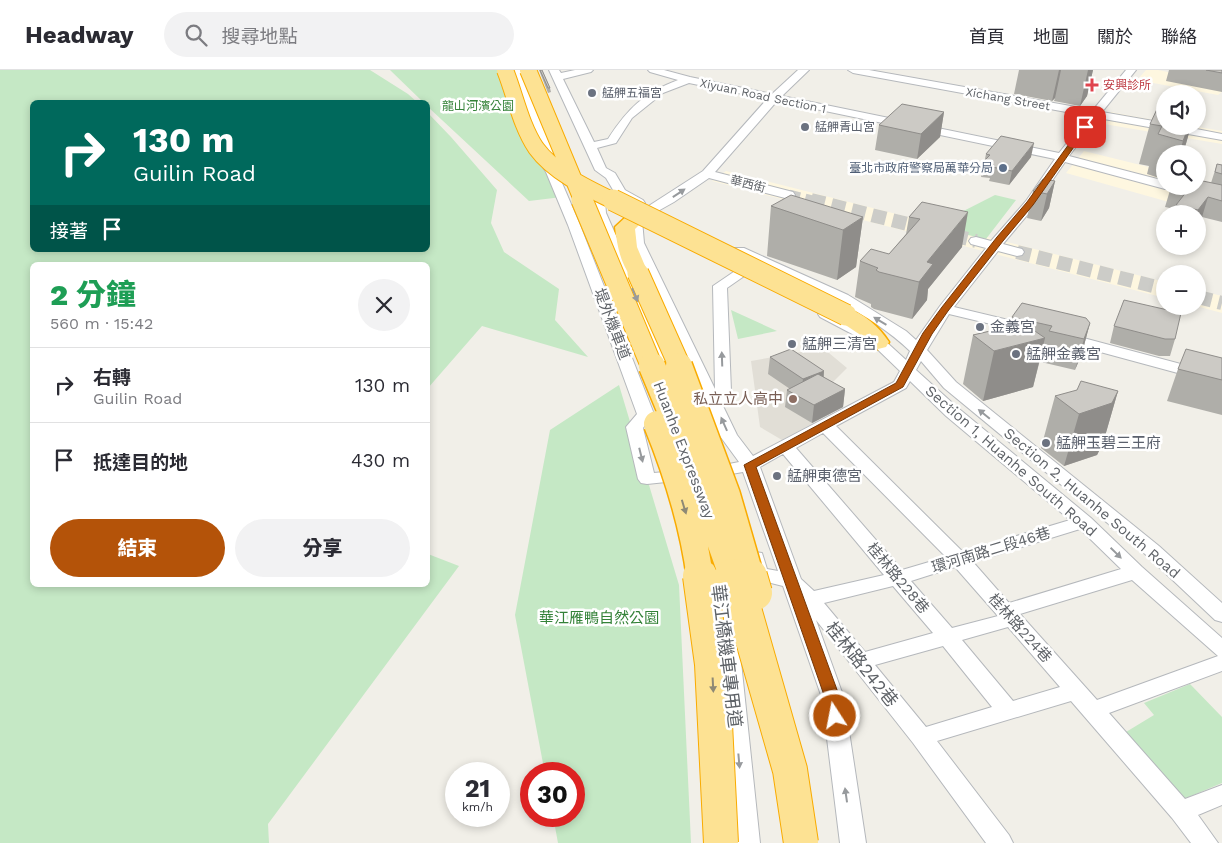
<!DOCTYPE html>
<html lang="zh-TW">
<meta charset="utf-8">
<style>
body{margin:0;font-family:"Work Sans","Noto Sans TC",sans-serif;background:#f2f2f3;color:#2b2b33;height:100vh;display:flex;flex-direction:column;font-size:19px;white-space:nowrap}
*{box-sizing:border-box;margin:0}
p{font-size:16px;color:#7c7c81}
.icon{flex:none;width:28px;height:28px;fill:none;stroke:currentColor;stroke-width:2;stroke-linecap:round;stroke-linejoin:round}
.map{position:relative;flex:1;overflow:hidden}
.panel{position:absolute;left:30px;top:192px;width:400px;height:325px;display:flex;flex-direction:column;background:#fff;border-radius:8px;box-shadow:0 2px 8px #0003}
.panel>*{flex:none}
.top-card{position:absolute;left:30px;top:30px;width:400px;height:152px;border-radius:8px;box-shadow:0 2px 8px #0003;background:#00695c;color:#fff;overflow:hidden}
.buttons{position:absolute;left:1156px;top:15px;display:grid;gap:10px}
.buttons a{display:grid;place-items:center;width:50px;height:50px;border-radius:50%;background:#fff;box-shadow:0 2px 8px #0003;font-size:25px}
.speed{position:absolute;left:445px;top:692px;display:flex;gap:10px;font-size:25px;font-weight:700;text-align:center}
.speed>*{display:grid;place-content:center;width:65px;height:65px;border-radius:50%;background:#fff;box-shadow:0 2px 8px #0003;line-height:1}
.speed small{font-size:12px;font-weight:400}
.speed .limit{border:8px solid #d22;background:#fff;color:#111}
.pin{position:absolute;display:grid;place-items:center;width:42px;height:42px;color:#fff;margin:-21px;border-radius:10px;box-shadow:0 2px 8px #0006}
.me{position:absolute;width:55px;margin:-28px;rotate:349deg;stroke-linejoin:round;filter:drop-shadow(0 0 4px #0008)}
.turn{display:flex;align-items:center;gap:18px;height:105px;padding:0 20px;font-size:22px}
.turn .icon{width:65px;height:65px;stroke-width:2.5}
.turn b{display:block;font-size:35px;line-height:42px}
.then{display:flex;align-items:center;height:48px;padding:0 20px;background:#0003;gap:10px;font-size:19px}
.round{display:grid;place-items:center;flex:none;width:52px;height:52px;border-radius:26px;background:#f2f2f3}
.summary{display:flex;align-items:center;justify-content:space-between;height:85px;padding:0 20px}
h1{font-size:30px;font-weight:800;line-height:38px;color:#1e9e55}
.cta{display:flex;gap:10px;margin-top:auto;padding:10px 20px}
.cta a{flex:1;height:58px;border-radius:30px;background:#b45309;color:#fff;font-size:20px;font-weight:800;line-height:58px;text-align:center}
.cta a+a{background:#f2f2f3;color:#2b2b33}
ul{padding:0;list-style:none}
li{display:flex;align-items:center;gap:15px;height:75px;padding:0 20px;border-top:1px solid #e1e1e2}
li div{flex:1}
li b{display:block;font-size:19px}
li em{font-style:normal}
header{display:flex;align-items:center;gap:30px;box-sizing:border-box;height:70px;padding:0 25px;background:#fff;border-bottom:1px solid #e1e1e2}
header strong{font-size:24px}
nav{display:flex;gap:28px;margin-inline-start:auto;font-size:18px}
.search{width:350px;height:45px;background:#f2f2f3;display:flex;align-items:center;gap:12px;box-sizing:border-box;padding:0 18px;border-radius:28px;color:#7c7c81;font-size:19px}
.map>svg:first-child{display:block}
</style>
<header>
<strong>Headway</strong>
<div class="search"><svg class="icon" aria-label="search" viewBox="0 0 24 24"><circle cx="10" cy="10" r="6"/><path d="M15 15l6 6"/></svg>搜尋地點</div>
<nav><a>首頁</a><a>地圖</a><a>關於</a><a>聯絡</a></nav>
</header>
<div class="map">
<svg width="1222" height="773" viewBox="0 0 1222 773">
<rect width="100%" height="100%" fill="#f1efe8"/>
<path fill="#fef7e0" d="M1146,0h12l64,13v9l-4,3 -81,-15z
M1111,42l54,10v4h27l30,5v13l-118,-20z
M1084,81l81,20v15h33v-6l24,6v31l-156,-44z
M726,101l439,111v16l-453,-117z
M1198,220l24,6v17l-26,-7h2z"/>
<path fill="#e1ded6" d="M823,278l24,20 -16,16 -15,8 27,15 -61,33 -22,-13 -9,-66z"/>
<path fill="#c5e8c5" d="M0,0h370l38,24 9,8h-385v148h396v-137l23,24 46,53 -6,33 13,29 55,37 -4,31 33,37 -106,-31 -54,62v-123h-396v320h396v-31l31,12 -191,258 1,19h-269z
M390,0h109l63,127 -33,4 -101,-94v-5h-5z
M995,125l21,5 -30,39 -54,-12z
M731,240l46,21 -39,8z
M619,315l60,200 12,258h-133l-5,-27h21v-42h-29l-30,-159 35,-185z
M1190,614l32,33v66l-38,16 -58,-67 28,-17 -10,-12z"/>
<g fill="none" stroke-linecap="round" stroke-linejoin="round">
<path stroke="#ccccc8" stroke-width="11" stroke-dasharray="11 5.5" stroke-linecap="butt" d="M789,125l27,7"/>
<path stroke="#ccccc8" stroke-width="14" stroke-dasharray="14 7" stroke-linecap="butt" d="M811,130l165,41
M1017,182l148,37
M1198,227l24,6"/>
<defs>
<path id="minor" d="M510,0h10l36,87v12l24,56 74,189 7,10 -2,4 -6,1 -8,-4 -2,3 11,45 60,-6 25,-5 -19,-26 -90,-193v-25l73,-47 64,-72 -78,-16 -26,10 -31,25 -16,25 -19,5 9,20 9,5 10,17 18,10 2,3 -2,3 -4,1 -23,-12 -10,-17 -11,-8 -46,-100h10l2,3 14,-3h18l-2,2 -28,7 31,63 14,-3c20,-31 36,-46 70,-59l-28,-8 -2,-2h16l26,7 82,17 26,-24h11l-27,26 277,57 29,-37 -235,-43 -5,-3h21l224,40 33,-40h10l-34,42 63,11v3h16l41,8v6l-124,-22 -29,38 96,25v5h5l-1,2 -4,1 -100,-27 -31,45 -31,37 19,5 2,3 -2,3 -5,1 -19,-5 -44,56 84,20 2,3 -2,3 -5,1 -84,-20 -22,36 29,32 203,164 63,57v19l-7,-2 -70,-66 -201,-166 -23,-27 -5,9 42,38 133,110 51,49 80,71v33l-113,42 76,86 37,-14v20l-24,10 20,28h-27l-19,-25 -101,-117 -134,40 72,94 4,8h-27l-73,-100 -97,-123 28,78 22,145h-26l-18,-145 -39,-112 -32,-8 -6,-20 3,-5 7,-1 7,1 5,16 11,2 -35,-99 -29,5 -67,7 -6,-1 -3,-4 -12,-52 11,-13 -69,-189 -22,-53 -10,-16 7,-3zM777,31l278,58 -29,42 -35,40 -15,-4 -5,1 -2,3 2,3 15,4 -46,58 -24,34 -10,-9 -58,-36 -104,-47h-10l-2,3 2,3c60,27 128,51 176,97l-4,9 -23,-21 -53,-28h-10l-2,3 2,3 53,28 27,26 -6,11 -141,74 -16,-21 -14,-29 8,-15 -4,-103 23,-16 -2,-3h-10l-25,17 2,103 -71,-146 -2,-23 32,-18 35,-24 80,21 4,-1 2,-3 -2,-3 -78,-20zM910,311l36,35 124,104 -107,32 -127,-126 70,-38zM823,363l123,124 -44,13 -106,-122zM783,384l101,121 -70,16 -13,-12 -41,-112zM1080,459l41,40 -112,34 -36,-41zM955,497l43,49 -46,12 -41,-47zM1132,510l86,76 -121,44 -77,-86zM893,516l40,47 -68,19 -41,-49zM1008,557l52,60 -47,14 -51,-61zM943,576l49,61 -66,20 -51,-62z
M599,127l6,4 1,12 74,168 -2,3h-12l-2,-3 -70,-168 -1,-12z
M1061,262l161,43v10l-166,-45 -3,-3 3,-3z
M709,464l7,2 3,4 19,93 22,210h-26l-18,-210 -17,-93 3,-4z"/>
<path id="highway" d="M636,142l7,2 3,4 -11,11 2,18 11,26 -3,4 -7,2 -7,-2c-11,-15 -14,-32 -16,-50l14,-13z
M846,238c18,5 33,19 43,34l-3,5 -8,2 -8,-2 -11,-13 -21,-14 -3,-5 3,-5z"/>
</defs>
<use href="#minor" stroke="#b5b8bc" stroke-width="2"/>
<use href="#highway" stroke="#f9ab00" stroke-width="3"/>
<use href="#minor" fill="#fff" fill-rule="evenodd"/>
<use href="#highway" fill="#fde293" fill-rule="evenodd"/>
<defs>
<path id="highway-bridge-far3" d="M505,0c10,25 16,56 31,78 18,25 53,41 80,54
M528,0l55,132"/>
<path id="highway-bridge-far2" d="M582,130l70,167
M613,130l233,115
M638,203l42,94"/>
<path id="highway-bridge-far1" d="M652,296l39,94 42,118
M679,296l48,129 24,83
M657,354c20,49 36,101 43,154"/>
<path id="highway-bridge" d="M700,506l12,88 9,179
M732,506l12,33 46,161 11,73
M750,506l5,17"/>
</defs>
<use href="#highway-bridge-far3" stroke="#f9ab00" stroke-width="18" stroke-linecap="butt"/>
<use href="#highway-bridge-far2" stroke="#f9ab00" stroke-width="23" stroke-linecap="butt"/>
<use href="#highway-bridge-far1" stroke="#f9ab00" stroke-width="29" stroke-linecap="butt"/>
<use href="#highway-bridge" stroke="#f9ab00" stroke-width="36" stroke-linecap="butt"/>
<use href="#highway-bridge-far3" stroke="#fde293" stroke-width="16"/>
<use href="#highway-bridge-far2" stroke="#fde293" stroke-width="21"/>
<use href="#highway-bridge-far1" stroke="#fde293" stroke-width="26"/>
<use href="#highway-bridge" stroke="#fde293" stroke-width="34"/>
</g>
<path fill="#afaea9" d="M539,0h3l8,18 1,4 -3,1z
M1019,0h69l-6,25 6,-25h5l-6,26 -7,10 -26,-5 1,-3 -3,3 -38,-7z
M1169,0h53v22l-56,-11z
M944,42l-4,25 -23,22 -42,-9 4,-25z
M1150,54l41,2 -8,28h-18v26l-18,-6 2,-8 -10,-2z
M986,84l45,3 -22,28 -20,-4 1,-3 -9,-1z
M1217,94l5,1v57l-20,-5 -4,-3h-25l2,-5 -10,-2 6,-20 40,-4z
M1055,111l-6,27 -8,13 -14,-3 6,-27z
M922,132l40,45 -34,42 -1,11 -15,19 -38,-10 -3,-2v-3l-16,-7 5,-36 29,-7 17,-20 3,-17z
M771,136l92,11 -7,50 -19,13 -70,-24z
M1012,247l78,6 -8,30 -7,17 -34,-8 2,-6h-2l-8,31 -50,14 -20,-17 10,-49 37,-9z
M1114,256l61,13 -5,17h-11l-49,-13z
M770,287l54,14v7l21,11 -2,18 -31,16 -27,-16 2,-17 3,-1 -22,-15z
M1222,288v57l-55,-14 11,-32z
M1118,321l-15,52 -6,12 -33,11 -23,-18 14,-52z"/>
<path fill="#8f8d8a" d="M1059,0h2l-6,28 -3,3z
M1088,0h5l-6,26 -7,10z
M944,42l-4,25 -23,22 4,-25z
M1189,56h2l-8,28h-4l4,-13z
M1034,73l-3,14 -22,28 3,-14z
M1055,111l-6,27 -8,13 6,-27z
M1208,127l-6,20 -4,6 -1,-9 1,-4z
M968,142l-6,35 -34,42 -1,11 -15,19 7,-37 8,-20z
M863,147l-7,50 -19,13 6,-50z
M1090,253l-8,30 -7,17 9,-31z
M1045,268l-12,49 -50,14 11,-50z
M824,301l-2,17 -21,8 2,-17z
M845,319l-2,18 -31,16 2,-18z
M1118,321l-15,52 -6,12 -33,11 15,-52z"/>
<path fill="#cccac5" stroke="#8f8d8a" d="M540,0h2l8,18h-2z
M1206,0h16v3z
M902,34l42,8 -23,22 -42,-9z
M1158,37l7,1v18h24l-6,15 -25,-7 4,-8 -12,-2z
M1001,66l33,7 -22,28 -20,-4 2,-2 -11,-3 7,-7 -4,-1z
M1217,94l5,1v9l-7,-2z
M1043,109l12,2 -8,13 -14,-3z
M1198,110l24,5v16l-14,-4 -10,13 -22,-5 11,-14 -16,-4 1,-1h26z
M791,125l72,22 -20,13 -72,-24z
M922,132l46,10 -41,50 6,2 -14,18 -40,-10 -3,-2 2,-2 -18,-7 11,-12 18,5 31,-35 -11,-2z
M1124,230l57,13 -6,26h-10l-51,-13z
M1022,233l64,15 4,5 -6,16 -35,-8 3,-5 -40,-9z
M1016,255l16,4 13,9 -51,13 -21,-16z
M791,279l33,22 -21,8 -33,-22z
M1186,279l36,9v22l-44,-11z
M818,304l27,15 -31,16 -27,-15z
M1081,311l37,10 -6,12 -33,11 -24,-18 22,-6z"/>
<defs><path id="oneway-solid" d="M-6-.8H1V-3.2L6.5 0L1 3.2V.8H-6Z" transform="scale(1.25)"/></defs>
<g fill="#979a9d">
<use href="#oneway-solid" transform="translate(679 123) rotate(-34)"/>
<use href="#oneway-solid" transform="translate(635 225) rotate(67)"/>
<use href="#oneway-solid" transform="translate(880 251) rotate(-149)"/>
<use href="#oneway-solid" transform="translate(722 289) rotate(-92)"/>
<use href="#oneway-solid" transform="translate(984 344) rotate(-141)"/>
<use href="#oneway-solid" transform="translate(724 354) rotate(-114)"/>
<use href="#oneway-solid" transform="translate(641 385) rotate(76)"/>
<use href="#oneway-solid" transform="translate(1116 483) rotate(44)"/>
<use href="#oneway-solid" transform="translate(739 691) rotate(85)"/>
<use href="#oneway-solid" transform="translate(846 725) rotate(-98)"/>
</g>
<g fill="#8e8975">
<use href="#oneway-solid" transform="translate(684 437) rotate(73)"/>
<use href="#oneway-solid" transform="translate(713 615) rotate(87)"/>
</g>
<path fill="#b45309" stroke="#753606" d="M1082,56l6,1 -55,78 -30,36 -55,70 -16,23 -29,53 -147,80 84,231 3,18 -3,4 -5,2 -5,-2 -5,-22 -81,-233 152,-82 27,-50 19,-26 55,-70 30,-35z"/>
<path fill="#e0444e" stroke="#fff" stroke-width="2" d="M1089.5 7.5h5v5h5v5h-5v5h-5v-5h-5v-5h5z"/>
<g fill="#6b7280" stroke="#fff" stroke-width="2">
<circle cx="592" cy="23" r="5"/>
<circle cx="805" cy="57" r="5"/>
<circle cx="980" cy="257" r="5"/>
<circle cx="792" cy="274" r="5"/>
<circle cx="1016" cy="284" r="5"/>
<circle cx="1046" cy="373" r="5"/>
<circle cx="777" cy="406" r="5"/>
</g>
<circle fill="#5c6f8a" stroke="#fff" stroke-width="2" cx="1003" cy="98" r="5"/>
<circle fill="#8d6e63" stroke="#fff" stroke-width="2" cx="793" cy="329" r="5"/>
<g text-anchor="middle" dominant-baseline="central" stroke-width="5" stroke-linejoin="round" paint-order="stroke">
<g font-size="12" fill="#be3a42" stroke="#fff" text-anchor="start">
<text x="1103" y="15">安興診所</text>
</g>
<g font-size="12" fill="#5b616d" stroke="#fff" text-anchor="start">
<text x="602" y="23">艋舺五福宮</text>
<text x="815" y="57">艋舺青山宮</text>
</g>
<g font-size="12" fill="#5f6368" stroke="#fff">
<text transform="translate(763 26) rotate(12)">Xiyuan Road Section 1</text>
<text transform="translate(1008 29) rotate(10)">Xichang Street</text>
<text transform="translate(748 114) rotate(14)">華西街</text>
</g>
<g font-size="12" fill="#348238" stroke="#fff">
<text x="478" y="36">龍山河濱公園</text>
</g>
<g font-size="12" fill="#4e5e75" stroke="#fff" text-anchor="end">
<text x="993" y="98">臺北市政府警察局萬華分局</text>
</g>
<g font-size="15" fill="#5f6368" stroke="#fff">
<text transform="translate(612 254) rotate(69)">堤外機車道</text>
<text transform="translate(684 380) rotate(69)">Huanhe Expressway</text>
<text transform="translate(1011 391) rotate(41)">Section 1, Huanhe South Road</text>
<text transform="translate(1092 433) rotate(40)">Section 2, Huanhe South Road</text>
<text transform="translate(991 480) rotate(-17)">環河南路二段46巷</text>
<text transform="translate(898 508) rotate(50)">桂林路228巷</text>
<text transform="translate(1020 558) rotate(48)">桂林路224巷</text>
</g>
<g font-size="15" fill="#5b616d" stroke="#fff" text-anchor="start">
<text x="990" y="257">金義宮</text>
<text x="802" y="274">艋舺三清宮</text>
<text x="1026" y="284">艋舺金義宮</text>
<text x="1056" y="373">艋舺玉碧三王府</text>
<text x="787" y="406">艋舺東德宮</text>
</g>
<g font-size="15" fill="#785e54" stroke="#fff" text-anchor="end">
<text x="783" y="329">私立立人高中</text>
</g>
<g font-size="15" fill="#348238" stroke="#fff">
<text x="599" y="548">華江雁鴨自然公園</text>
</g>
<g font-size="18" fill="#5f6368" stroke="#fff">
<text transform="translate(727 586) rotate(83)">華江橋機車專用道</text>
<text transform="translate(862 594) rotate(51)">桂林路242巷</text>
</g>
</g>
</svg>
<div class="buttons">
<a><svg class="icon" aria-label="sound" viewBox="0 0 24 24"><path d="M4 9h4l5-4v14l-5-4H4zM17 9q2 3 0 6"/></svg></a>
<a><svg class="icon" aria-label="search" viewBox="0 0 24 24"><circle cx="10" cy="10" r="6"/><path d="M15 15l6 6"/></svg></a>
<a>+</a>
<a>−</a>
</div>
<div class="speed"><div>21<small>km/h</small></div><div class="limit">30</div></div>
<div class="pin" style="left:1085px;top:57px;background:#d93025"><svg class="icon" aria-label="arrive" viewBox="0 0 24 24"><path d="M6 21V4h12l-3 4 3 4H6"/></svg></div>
<svg class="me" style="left:835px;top:646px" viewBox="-20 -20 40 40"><circle r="17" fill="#b45309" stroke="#fff" stroke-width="3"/><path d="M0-11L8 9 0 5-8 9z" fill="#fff"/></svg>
<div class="top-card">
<div class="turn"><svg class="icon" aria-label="right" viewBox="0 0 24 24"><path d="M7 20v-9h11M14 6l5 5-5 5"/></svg><div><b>130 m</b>Guilin Road</div></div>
<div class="then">接著<svg class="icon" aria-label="arrive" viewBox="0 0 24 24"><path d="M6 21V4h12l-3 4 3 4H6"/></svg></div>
</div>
<section class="panel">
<div class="summary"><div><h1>2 分鐘</h1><p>560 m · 15:42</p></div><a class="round"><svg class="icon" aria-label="close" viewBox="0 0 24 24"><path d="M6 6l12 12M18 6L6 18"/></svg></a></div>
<ul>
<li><svg class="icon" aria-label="right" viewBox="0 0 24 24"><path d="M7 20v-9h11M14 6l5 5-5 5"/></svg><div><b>右轉</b><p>Guilin Road</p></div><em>130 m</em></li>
<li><svg class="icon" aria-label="arrive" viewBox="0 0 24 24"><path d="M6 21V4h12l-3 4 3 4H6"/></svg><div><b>抵達目的地</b></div><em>430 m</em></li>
</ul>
<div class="cta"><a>結束</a><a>分享</a></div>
</section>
</div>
